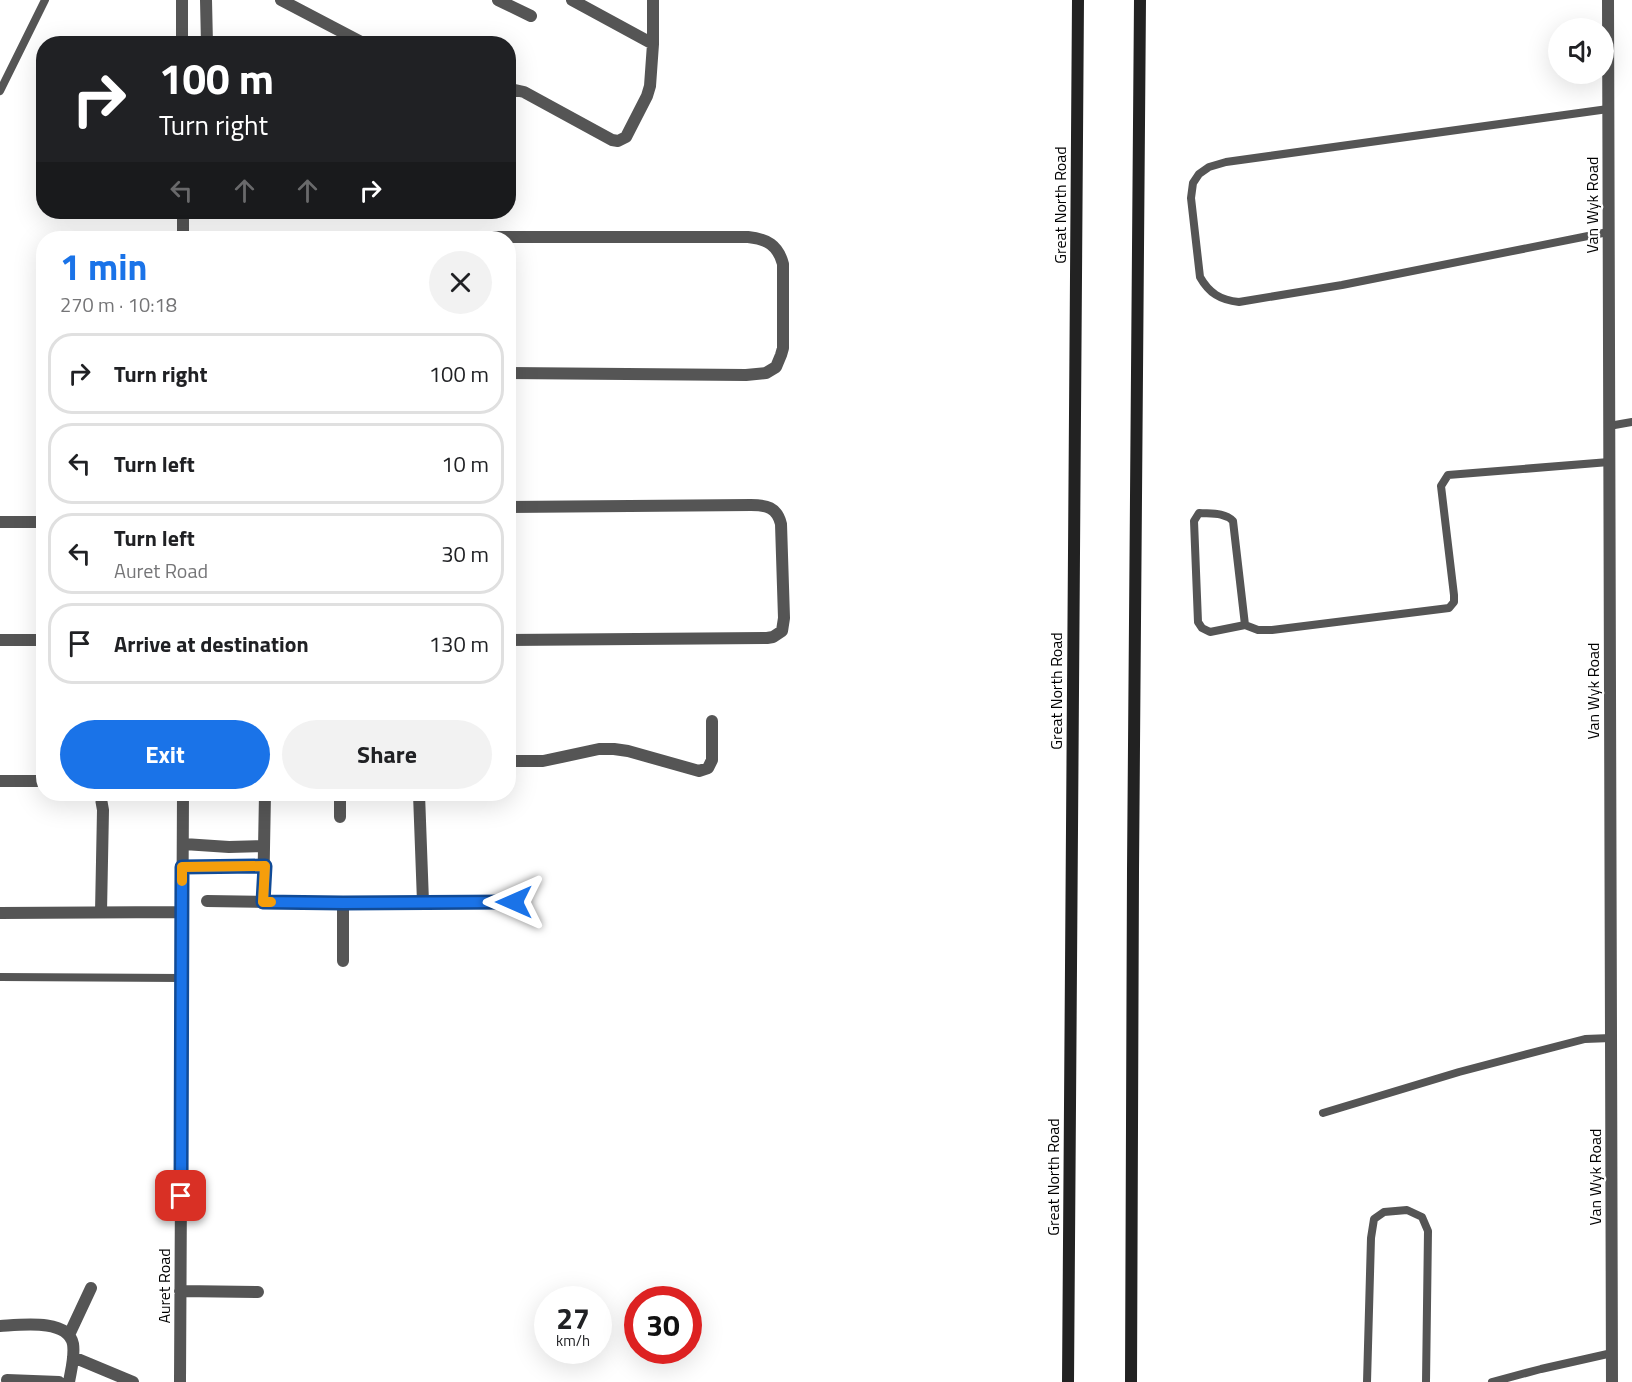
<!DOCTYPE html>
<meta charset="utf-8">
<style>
body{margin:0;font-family:"Titillium Web",sans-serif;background:#f2f2f2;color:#202124;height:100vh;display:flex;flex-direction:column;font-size:22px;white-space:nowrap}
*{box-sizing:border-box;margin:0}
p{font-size:20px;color:#757577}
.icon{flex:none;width:33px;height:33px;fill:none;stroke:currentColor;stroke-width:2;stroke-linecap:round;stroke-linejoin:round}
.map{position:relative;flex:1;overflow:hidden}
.drawer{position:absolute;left:36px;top:231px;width:480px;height:570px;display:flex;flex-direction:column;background:#fff;border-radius:24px;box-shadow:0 6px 24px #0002}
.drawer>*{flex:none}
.top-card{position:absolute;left:36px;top:36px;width:480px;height:183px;border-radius:24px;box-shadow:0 6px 24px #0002;background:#202124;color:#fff;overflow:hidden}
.controls{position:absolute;left:1548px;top:18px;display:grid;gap:12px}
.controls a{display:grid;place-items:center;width:66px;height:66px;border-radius:50%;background:#fff;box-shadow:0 6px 24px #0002;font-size:30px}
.speed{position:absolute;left:534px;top:1286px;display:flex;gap:12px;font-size:30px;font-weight:700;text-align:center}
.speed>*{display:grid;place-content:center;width:78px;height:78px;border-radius:50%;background:#fff;box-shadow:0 6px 24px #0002;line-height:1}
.speed small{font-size:15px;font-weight:400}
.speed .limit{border:9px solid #d22;background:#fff;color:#111}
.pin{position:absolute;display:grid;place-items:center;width:51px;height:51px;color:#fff;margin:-26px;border-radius:12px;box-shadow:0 3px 9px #0006}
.me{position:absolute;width:66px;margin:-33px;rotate:270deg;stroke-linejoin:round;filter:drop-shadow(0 0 4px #0008)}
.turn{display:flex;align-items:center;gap:21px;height:126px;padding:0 24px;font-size:27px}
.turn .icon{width:78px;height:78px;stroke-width:2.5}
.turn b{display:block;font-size:42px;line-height:51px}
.lanes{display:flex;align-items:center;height:57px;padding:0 24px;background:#0003;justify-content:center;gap:30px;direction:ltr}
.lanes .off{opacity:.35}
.round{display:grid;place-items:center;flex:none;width:63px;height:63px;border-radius:32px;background:#f2f2f2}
.head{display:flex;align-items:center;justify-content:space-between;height:102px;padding:0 24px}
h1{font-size:36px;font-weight:700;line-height:45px;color:#1a73e8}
.action{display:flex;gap:12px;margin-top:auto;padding:12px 24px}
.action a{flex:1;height:69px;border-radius:36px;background:#1a73e8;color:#fff;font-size:24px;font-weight:700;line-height:69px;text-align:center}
.action a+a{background:#f2f2f2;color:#202124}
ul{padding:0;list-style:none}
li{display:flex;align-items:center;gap:18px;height:81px;margin:0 12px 9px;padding:0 12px;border:3px solid #e0e0e0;border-radius:24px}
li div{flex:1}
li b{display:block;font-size:22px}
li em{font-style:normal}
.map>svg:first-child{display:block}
</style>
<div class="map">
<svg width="1632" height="1382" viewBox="0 0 1632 1382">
<rect width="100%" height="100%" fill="#fff"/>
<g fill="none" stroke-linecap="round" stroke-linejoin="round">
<path stroke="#555" stroke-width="8" d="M0,91l45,-91
M1608,109l-382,53 -17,5 -10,7 -6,9 -2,15 9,79c9,16 20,23 39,25l103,-17 266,-53
M1609,426l23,-4
M1245,625l-12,-104c-9,-9 -22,-7 -34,-8l-5,8 4,101 4,6 8,4 35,-7 13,5h14l177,-22 5,-6v-7l-13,-109 7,-11 161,-13
M0,977l182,1
M1323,1113l136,-41 126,-33 26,-1
M1367,1382l4,-144 3,-19 10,-7 23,-2 15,7 6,14 -2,151
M1492,1382l49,-13 71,-16"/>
<path stroke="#555" stroke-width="12" d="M182,0v44
M206,0l1,44
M281,0l84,44
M498,0l33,16
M572,0l81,44
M1608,0l4,1382
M508,92l7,-2 9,2 88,48 6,1 8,-4 21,-41 3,-10 3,-42v-44
M183,238v-26
M279,238l16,-1h453c19,2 30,8 35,27v84l-2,7 -5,12 -10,6 -20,2 -238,-2
M508,507l243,-2c15,0 26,2 30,19l3,94 -2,13 -9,6 -6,1 -259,2
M0,522h44
M0,640h44
M508,761h35l56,-12h15l14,2 71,20 9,-3 4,-8v-39
M0,781h44
M98,794l3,5 2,11 -2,102
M419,794l4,108
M340,817v-23
M184,844l45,3 35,-1
M182,867l83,-1
M207,901l136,2 171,-1
M263,902l2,-108
M343,903v58
M0,913l182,-1
M180,1291l78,1
M0,1326c19,-1 68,-8 73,18 2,12 -2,26 -4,38
M69,1335l22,-47
M73,1357l60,25
M7,1380l52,2
M180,1382l3,-588"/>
<path stroke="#222" stroke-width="12" d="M1068,1382l10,-1382
M1131,1382l2,-512 7,-870"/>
</g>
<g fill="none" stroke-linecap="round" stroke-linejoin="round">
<defs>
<path id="route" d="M181,1196l1,-329 83,-1 -2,36 80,1 171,-1"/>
</defs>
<use href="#route" stroke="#114b97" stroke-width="15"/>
<use href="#route" stroke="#1a73e8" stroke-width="10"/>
<path stroke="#f59e0b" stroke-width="10" d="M182,881v-14l83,-1 -2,36h8"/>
</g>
<g text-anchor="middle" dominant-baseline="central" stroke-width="4.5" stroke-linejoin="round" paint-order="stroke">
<g font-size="16" fill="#000" stroke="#fff">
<text transform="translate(1060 205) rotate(-90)">Great North Road</text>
<text transform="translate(1592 205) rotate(-90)">Van Wyk Road</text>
<text transform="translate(1056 691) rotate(-90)">Great North Road</text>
<text transform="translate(1593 691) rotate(-90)">Van Wyk Road</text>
<text transform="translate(1053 1177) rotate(-90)">Great North Road</text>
<text transform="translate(1595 1177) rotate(-90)">Van Wyk Road</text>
<text transform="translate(164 1286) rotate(-90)">Auret Road</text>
</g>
</g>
</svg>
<div class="controls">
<a><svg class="icon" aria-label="sound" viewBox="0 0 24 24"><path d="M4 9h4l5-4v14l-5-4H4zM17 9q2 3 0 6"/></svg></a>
</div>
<div class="speed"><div>27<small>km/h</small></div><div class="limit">30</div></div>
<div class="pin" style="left:181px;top:1196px;background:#d93025"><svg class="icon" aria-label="arrive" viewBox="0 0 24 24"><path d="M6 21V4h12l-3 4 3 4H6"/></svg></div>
<svg class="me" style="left:514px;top:902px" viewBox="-20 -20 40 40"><path d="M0-17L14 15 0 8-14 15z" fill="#1a73e8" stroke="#fff" stroke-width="4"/></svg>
<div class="top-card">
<div class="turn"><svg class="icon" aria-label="right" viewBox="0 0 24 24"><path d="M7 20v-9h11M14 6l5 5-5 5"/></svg><div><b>100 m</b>Turn right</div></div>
<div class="lanes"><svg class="icon off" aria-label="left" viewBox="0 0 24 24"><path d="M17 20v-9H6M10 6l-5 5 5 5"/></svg><svg class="icon off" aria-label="ahead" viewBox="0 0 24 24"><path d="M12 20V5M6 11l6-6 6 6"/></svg><svg class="icon off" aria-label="ahead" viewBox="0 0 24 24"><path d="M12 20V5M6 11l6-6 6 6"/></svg><svg class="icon" aria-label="right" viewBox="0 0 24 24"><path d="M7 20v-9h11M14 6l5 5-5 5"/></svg></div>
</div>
<section class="drawer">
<div class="head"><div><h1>1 min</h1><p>270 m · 10:18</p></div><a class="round"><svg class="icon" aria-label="close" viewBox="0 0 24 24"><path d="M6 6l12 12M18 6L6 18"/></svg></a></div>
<ul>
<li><svg class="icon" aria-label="right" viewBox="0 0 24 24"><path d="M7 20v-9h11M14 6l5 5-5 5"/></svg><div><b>Turn right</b></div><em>100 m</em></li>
<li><svg class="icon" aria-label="left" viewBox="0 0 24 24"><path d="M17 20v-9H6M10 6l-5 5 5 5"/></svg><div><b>Turn left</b></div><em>10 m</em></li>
<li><svg class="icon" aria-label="left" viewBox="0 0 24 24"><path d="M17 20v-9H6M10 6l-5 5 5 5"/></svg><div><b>Turn left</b><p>Auret Road</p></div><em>30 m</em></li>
<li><svg class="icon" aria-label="arrive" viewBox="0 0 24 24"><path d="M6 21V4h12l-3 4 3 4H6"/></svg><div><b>Arrive at destination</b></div><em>130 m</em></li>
</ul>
<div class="action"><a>Exit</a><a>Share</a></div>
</section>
</div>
